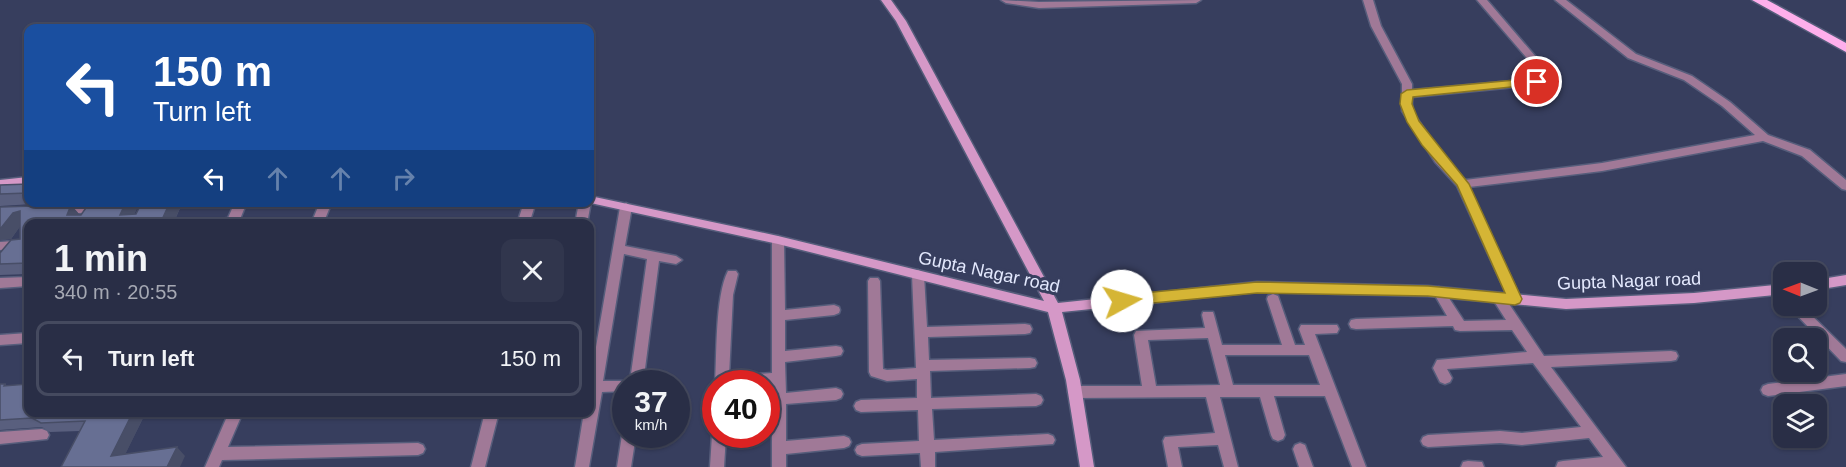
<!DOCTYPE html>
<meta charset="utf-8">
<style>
body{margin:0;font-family:Helvetica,sans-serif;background:#31364d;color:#f1f3f6;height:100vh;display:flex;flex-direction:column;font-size:22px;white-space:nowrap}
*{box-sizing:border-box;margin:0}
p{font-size:20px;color:#a5a8b3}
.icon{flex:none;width:33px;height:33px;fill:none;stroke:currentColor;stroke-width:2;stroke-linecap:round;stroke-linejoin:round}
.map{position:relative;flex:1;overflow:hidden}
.sheet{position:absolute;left:24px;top:219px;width:570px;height:198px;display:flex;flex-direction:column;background:#292e46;border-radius:12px;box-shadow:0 2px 4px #0004,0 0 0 2px #454a5f}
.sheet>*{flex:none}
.guide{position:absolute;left:24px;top:24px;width:570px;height:183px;border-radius:12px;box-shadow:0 2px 4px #0004,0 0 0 2px #454a5f;background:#1a4fa0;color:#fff;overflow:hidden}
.needle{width:39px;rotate:271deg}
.tools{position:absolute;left:1773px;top:262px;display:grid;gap:12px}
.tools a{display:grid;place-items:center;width:54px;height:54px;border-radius:12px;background:#292e46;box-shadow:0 2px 4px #0004,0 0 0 2px #454a5f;font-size:30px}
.speed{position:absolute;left:612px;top:370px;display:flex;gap:12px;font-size:30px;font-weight:700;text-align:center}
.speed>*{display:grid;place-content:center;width:78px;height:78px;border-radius:50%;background:#292e46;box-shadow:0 2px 4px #0004,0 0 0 2px #454a5f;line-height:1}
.speed small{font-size:15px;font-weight:400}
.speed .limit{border:9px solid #d22;background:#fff;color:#111}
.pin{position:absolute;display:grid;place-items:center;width:51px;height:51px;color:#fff;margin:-26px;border:3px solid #fff;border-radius:50%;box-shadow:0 2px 6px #0007}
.me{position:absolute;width:66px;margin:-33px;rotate:84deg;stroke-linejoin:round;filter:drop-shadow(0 0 4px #0008)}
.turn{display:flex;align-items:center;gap:21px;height:126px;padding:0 30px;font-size:27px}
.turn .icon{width:78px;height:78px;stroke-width:2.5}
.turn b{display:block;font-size:42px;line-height:51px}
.lanes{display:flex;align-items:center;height:57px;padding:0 30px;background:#0003;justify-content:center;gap:30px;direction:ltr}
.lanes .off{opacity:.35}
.round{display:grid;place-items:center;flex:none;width:63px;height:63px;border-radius:12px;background:#31364d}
.headline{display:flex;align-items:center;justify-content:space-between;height:102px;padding:0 30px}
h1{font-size:36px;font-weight:800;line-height:45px}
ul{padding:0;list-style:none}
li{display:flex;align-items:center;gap:18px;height:75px;margin:0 12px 9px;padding:0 18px;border:3px solid #454a5f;border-radius:12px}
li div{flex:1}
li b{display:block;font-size:22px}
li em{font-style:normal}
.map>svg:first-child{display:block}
</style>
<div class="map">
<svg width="1846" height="467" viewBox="0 0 1846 467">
<rect width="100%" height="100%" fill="#373e5e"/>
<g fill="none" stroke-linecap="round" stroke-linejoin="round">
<defs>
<path id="street" d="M1001,0l38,2 162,-2 -5,3 -157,5 -33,-5z
M1363,0h10l8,26 31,58v6l132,-12 -67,-78h10l67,78 -2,5 -4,1 -136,13v14l31,45 22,24 137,-17 153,-28 -33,-29 -38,-26 -56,-22 -73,-58h11l70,54 56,22 38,26 38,33 42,15 36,30v10l-4,-1 -40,-33 -39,-15 -161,30 -133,16 52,112 -1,3h-10l-53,-116 -22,-24 -33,-51v-27l-31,-58z
M590,200l1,2 -4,22h-12l4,-22h11z
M235,202h12l-9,22h-29l6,-4 13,-2z
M320,202h12l-9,22h-12z
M524,202h12l-7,22h-12z
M626,203l6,4 -7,39 51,10 6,4 -6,4 -17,-3 -16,123h-17v7l-24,1 -13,75h-14l9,-55h6v-30l30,-175zM624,254l23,5 -17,122h-27z
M93,205l4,1 2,3 -2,3 -36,2 -6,-4 6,-4z
M778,236l6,4 1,70 49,-5 5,2 1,3 -1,3 -5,2 -49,5v31l51,-5 5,1 2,4 -2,4 -5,1 -51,6 1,31 50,-5 5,2 2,4 -2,4 -5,2 -50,4v37l58,-5 5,2 2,4 -2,4 -5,2 -58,6v13h-14v-83h-57c2,-29 0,-88 13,-113h8l2,3 -5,21 -4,81 43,-3v-133z
M28,240v8l-28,2v-8z
M918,270l4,2 2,3 3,52 98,-3 5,1 2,4 -2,4 -5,1 -97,3 1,23 101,-2 5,1 2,4 -2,4 -5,1 -100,3 1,27 105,-4 5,2 2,4 -2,4 -5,2 -104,3 2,31 114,-6 5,2 2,4 -2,4 -118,8v15h-14l-1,-14 -58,3 -5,-2 -2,-4 2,-4 5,-2 57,-3 -1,-31 -57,2 -5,-2 -2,-4 2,-4 5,-2 56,-2v-19l-30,2 -16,-5 -2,-4 -1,-91 2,-3h8l2,3 3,88 4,1 29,-2 -4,-93 2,-3z
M28,277v9l-28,2v-10z
M1439,287l4,2 21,32 42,-1 -14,-22 1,-3h10l41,61 127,-5 5,1 2,4 -2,4 -5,1 -120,6 75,100h-70l2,-5 5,-1 40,-4 -14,-19 -67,7 -22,-2 -72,4 -5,-2 -2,-4 2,-4 5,-2 72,-4 22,2 59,-6 -48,-64 -86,6 5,9 -2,4 -5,2 -5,-2 -7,-14 4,-8 90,-8 -15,-22 -52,1 -5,-1 -2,-4 -97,3 -5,-1 -2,-4 2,-4 5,-1 91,-3 -14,-24 2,-3z
M1273,294l5,2 1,3 16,46h10l-6,-16 2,-4h36l2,4 -2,4 -22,1 51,133h-14l-27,-71h-51l11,39 -2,4 -5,2 -5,-2 -2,-4 -11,-38h-40l18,70h-14l-6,-22 -40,2 4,20h-14l-5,-26 2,-4 50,-4 -9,-36 -131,1 -5,-2 -2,-4 2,-4 5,-2h67l-8,-51 2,-4 69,-3 -3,-13 1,-3h10l1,3 8,30h60l-15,-46 1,-3zM1208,338l12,47 -64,1 -8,-46zM1225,355h84l11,30h-87z
M1788,306h14l44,43v13l-5,-1z
M28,333v10l-28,2v-10z
M1846,374v12l-78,10 -5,-2 -2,-4 2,-4 5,-2z
M229,412h14l-15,35 190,-4 5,2 2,4 -2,4 -5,2 -196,5 -3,7h-14z
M485,412h14l-14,55h-14z
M42,429l5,2 2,4 -2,4 -47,5v-12z
M626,430v5h10l-5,32h-14l5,-32z
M716,430v5h10l-2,32h-14l2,-32z
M1300,443l5,2 8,22h-14l-6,-18 2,-4z
M1468,461l14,1 2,5h-23l2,-5z"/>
<path id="secondary" d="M881,0h10l15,21 152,282 199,-21 171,4 138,13 128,-6 90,-9v10l-90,9 -128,6 -138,-13 -171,-4 -195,20 18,68 14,87h-14l-14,-87 -18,-68 -270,-68 -192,-42h4v-6l188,40 266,65 -148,-280z
M28,177v8l-28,3v-8z
M1846,275v10l-30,5v-10z"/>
<path id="primary" d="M1752,0h15l79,43v9z"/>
</defs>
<use href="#street" stroke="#565d7b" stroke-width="3"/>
<use href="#secondary" stroke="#565d7b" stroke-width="3"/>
<use href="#primary" stroke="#565d7b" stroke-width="3"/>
<use href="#street" fill="#a07997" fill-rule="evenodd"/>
<use href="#secondary" fill="#d598c7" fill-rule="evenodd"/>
<use href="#primary" fill="#feafec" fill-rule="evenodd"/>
</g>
<path fill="#595f7e" d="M28,184v18h38l-66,4v-21z
M90,202h50l-6,12h2l6,-12h46l-2,3 -5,1 -8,18h-145v50l-28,1v-22l20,-14v-13l-9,13 -11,1v-33l71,-2 9,10h1z
M0,384h5l2,2 139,26 -21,42 60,2 -124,11 19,-36 -30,1 -8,-5 -42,3z"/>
<path fill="#484e67" d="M126,202h14l-10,22 -10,-9z
M170,202h9l2,4 -8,18h-13z
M71,205l9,10h-13z
M20,211l2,13 -11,15 -11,1v-12l13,-15z
M133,412h13l-26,53 -9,-9z
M177,447l8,9 -5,11h-13z"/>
<path fill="#676f93" stroke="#484e67" stroke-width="1.5" d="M28,184v9l-28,1v-9z
M90,202h36l-6,13 16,-1 6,-12h28l-10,22h-132v39l-28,1v-11l11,-13 9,-1v-28l-7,2 -12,15h-1v-21l71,-2 -4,10h14z
M0,384h5l-1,2 24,-2v28h105l-22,44 66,-9 -10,20h-106l24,-46 -44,2 -9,-5 -32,2z"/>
<path fill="#d5b535" stroke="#8a7622" stroke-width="1.5" d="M1537,78l4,1v5l-128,13 -1,7 7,17 50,63 53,115 -2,4 -5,2 -87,-9 -171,-3 -135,13 -5,-1 -2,-4 2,-4 5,-2 135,-13 171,4 77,7 -48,-108 -35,-40 -15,-23 -7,-18 1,-10 6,-4z"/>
<g text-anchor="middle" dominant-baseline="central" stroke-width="6" stroke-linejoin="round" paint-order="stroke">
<g font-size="18" fill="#e3e8fd" stroke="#373e5e">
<text transform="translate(989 272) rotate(12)">Gupta Nagar road</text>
<text transform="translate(1629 281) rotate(-2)">Gupta Nagar road</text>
</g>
</g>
</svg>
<div class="tools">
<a><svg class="needle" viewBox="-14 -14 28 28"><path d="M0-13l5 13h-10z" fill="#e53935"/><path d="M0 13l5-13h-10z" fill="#a5a8b3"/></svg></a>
<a><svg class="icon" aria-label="search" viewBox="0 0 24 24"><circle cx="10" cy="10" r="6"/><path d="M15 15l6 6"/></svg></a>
<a><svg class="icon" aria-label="layers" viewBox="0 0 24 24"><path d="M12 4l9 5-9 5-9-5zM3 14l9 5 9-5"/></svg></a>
</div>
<div class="speed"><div>37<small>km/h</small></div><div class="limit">40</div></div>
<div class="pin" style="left:1537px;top:82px;background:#d93025"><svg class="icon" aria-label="arrive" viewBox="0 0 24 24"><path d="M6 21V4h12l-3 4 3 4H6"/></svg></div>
<svg class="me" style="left:1122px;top:301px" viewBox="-20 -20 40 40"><circle r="19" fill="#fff"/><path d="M0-13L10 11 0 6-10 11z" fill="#d5b535"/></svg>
<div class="guide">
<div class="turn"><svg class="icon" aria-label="left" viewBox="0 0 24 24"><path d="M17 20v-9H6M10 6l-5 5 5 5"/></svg><div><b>150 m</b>Turn left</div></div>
<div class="lanes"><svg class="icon" aria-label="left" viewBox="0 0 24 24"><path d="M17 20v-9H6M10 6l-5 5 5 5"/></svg><svg class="icon off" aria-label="ahead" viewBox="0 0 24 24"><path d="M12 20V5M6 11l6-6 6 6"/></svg><svg class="icon off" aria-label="ahead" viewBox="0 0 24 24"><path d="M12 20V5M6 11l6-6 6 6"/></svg><svg class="icon off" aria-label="right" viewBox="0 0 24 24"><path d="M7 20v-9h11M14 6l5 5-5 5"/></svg></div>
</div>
<section class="sheet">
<div class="headline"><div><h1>1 min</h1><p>340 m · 20:55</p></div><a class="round"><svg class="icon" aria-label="close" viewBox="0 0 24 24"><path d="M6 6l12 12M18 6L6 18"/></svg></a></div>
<ul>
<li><svg class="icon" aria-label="left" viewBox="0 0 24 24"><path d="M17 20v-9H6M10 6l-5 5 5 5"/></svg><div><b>Turn left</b></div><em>150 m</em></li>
</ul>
</section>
</div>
